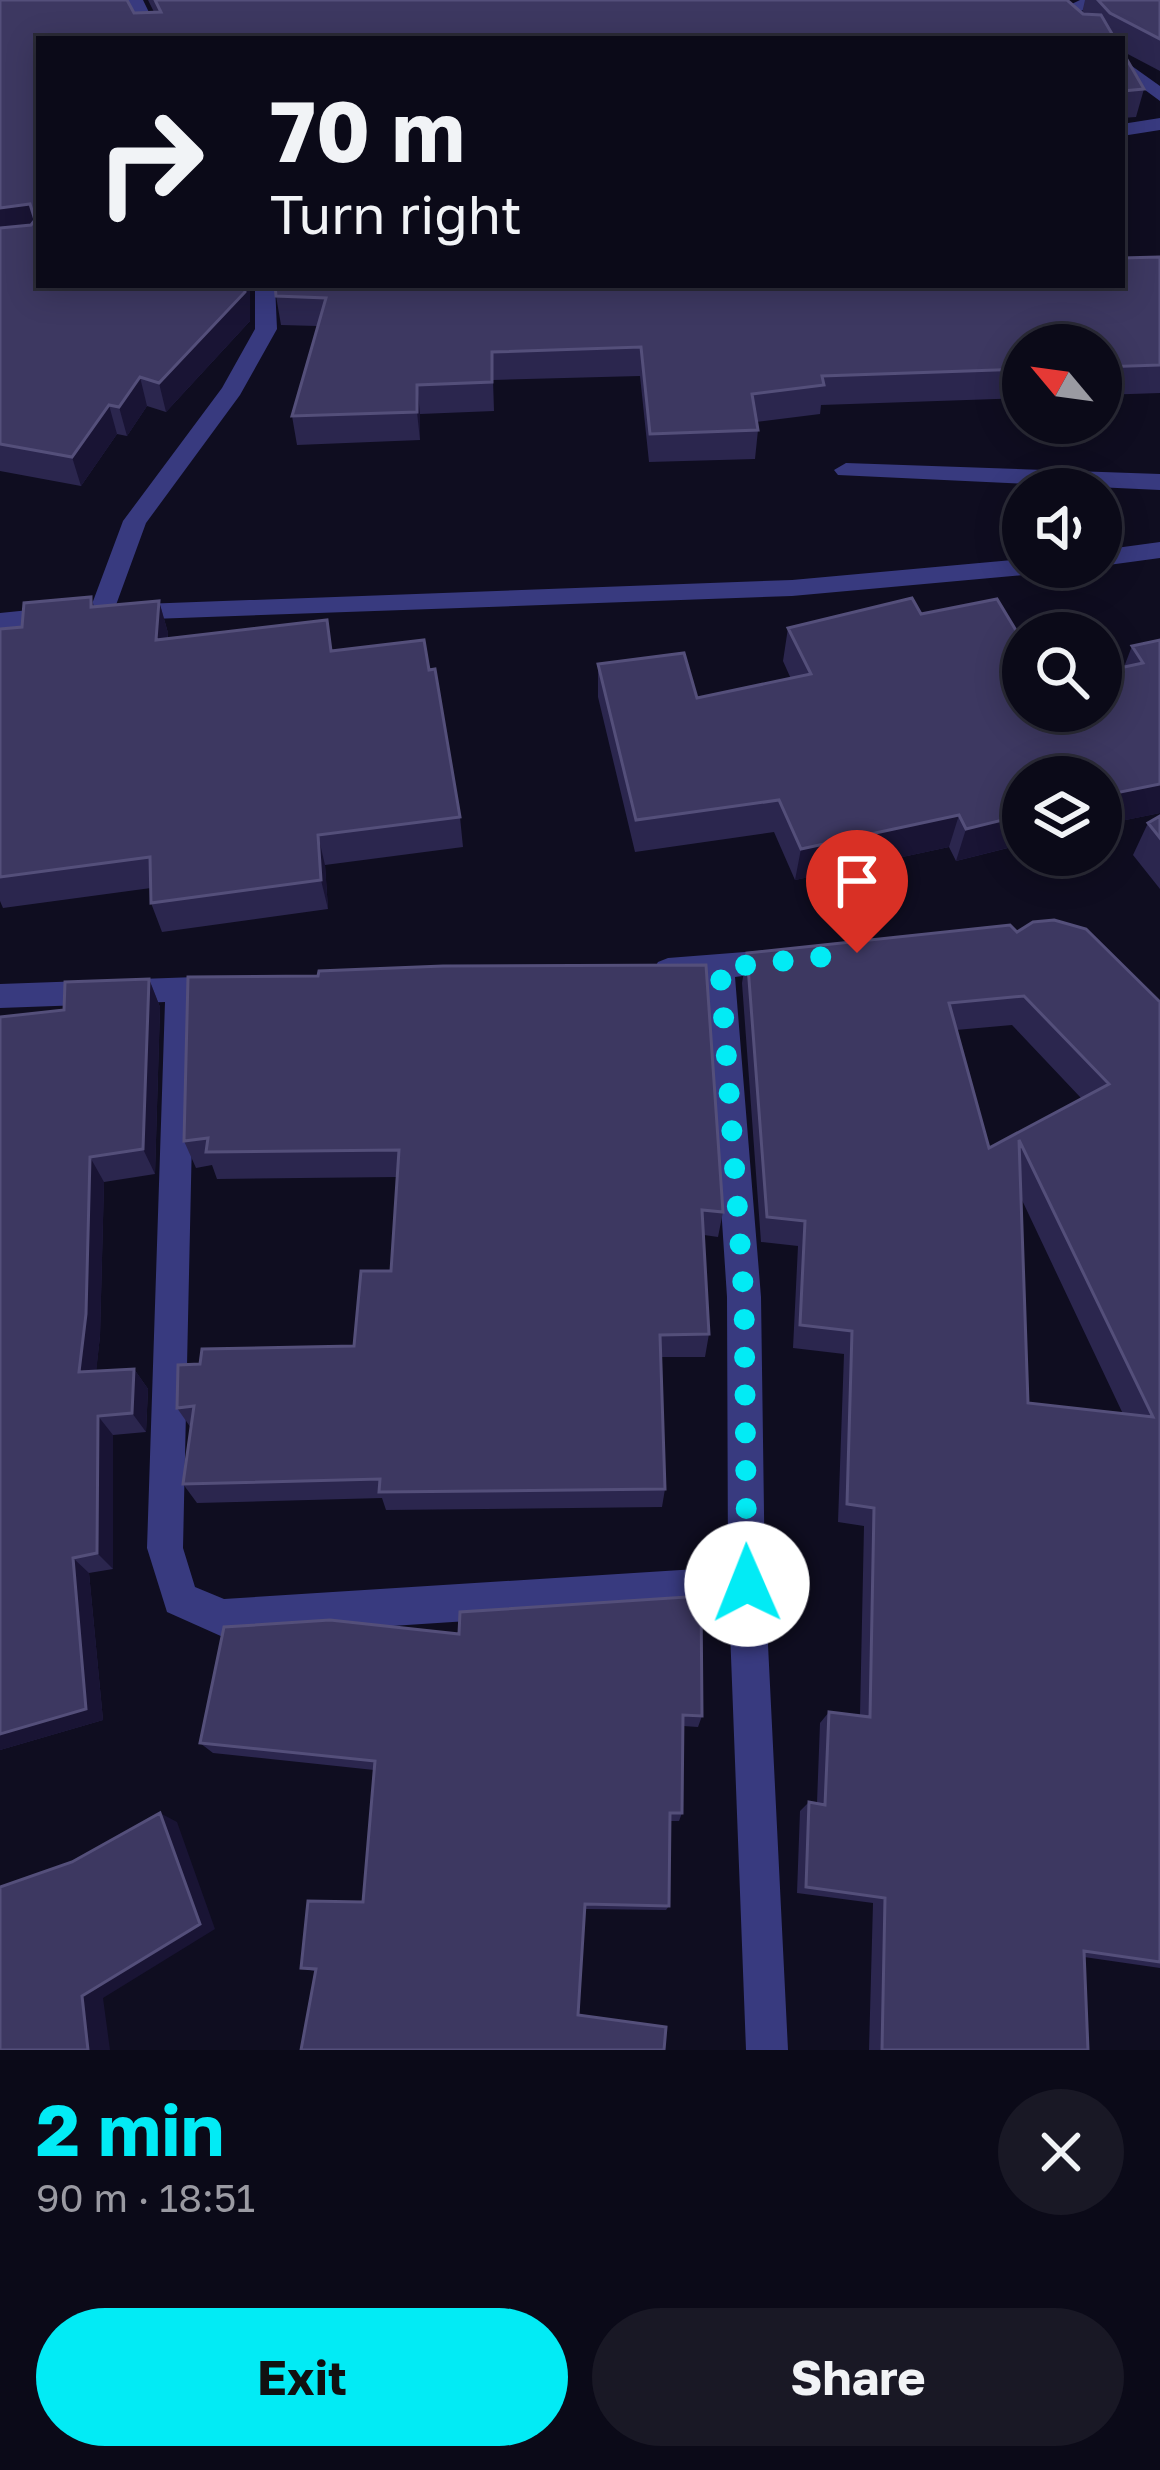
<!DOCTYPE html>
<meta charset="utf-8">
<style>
body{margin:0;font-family:"Golos Text",sans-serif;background:#191825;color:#f1f3f6;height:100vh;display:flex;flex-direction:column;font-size:45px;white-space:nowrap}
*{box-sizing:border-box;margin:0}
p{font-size:39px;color:#9a9aa2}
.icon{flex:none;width:66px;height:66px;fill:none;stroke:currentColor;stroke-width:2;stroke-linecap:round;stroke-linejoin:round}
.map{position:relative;height:2050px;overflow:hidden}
.drawer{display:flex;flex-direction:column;background:#0b0a18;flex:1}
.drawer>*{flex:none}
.banner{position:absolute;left:36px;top:36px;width:1089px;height:252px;border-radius:0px;box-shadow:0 6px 30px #0003,0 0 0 3px #2b2b37;background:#0b0a18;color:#f1f3f6;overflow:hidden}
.needle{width:78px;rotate:299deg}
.controls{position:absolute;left:1002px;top:324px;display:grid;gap:24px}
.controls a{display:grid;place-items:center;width:120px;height:120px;border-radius:50%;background:#0b0a18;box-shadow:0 6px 30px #0003,0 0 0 3px #2b2b37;font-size:60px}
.pin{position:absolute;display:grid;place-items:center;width:102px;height:102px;color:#fff;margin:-123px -51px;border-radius:50% 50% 50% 0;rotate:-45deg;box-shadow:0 0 12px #0007}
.pin .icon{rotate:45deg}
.me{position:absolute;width:132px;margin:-66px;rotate:359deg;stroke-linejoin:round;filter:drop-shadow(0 0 9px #0008)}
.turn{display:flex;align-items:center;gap:42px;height:252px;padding:0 36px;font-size:54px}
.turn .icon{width:156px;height:156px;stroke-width:2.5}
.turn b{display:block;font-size:84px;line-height:102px}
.round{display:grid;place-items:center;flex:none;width:126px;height:126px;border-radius:63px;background:#191825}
.headline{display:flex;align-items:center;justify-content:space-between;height:204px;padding:0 36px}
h1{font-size:72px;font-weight:700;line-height:90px;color:#02ebf5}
.primary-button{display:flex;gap:24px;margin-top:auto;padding:24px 36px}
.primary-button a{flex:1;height:138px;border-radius:72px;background:#02ebf5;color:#111;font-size:48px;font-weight:700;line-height:138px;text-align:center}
.primary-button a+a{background:#191825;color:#f1f3f6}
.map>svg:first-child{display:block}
</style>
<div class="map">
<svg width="1160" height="2050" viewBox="0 0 1160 2050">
<rect width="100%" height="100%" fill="#0f0d20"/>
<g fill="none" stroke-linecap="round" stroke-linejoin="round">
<path fill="#383a7f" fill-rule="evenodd" d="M125,0h18l19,39h-18z
M1080,0h24l-40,19 -15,-4z
M1122,59l38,27v15l-38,-28z
M1160,118v12l-38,6v-12z
M255,285h20l2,44 -37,66 -94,128 -30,82 676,-25 231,-21v8h12l-12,8 -231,21 -668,24 -11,-7 -12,8 -9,-3 -3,-6 34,-91 99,-133 33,-59z
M846,463l314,11v16l-322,-15 -4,-5z
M1160,542v16l-59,8v-16z
M59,607l12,9 -3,6 -68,9v-18z
M782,949l10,4 5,8 -5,8 -57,8 26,320 4,287 23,466h-42l-17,-446 -506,33 -56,-25 -20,-64 18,-546 -165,6v-24l224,-8 10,3 5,9 -5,9 -39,4 -12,547 12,39 29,12 504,-32 -1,-270 -21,-318 -48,-1 -5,-8 5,-8 10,-4z"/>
</g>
<path fill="#2b264e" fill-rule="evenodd" d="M0,0l134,13 20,-1 -6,-12h920l14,13 3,-13h75v71l-38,-20 22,38 -8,28 -14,1v-79h-1083l211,246v36l-84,91 -19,-6 -20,30 -10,-2 -36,52 -81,-15z
M1160,257v136l-59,2v-50h-78v53l-202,7 -1,9 -64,8 2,8 -3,29 -106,3 -9,-86 -147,4 1,31 -74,3v26l-123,5 -5,-29 26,-90 -37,-1 -5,-29z
M91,597l3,9 65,-5 9,32v6l159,-19 5,31 97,19 31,147 3,30 -138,18 3,44 -166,23 -11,-29v-15l-148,20 -3,-7v-272l22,-2z
M921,614l102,97 101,-44 8,-21 28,-6v173l-59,12 -145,36 -7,-14 -154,33 -21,-48 -139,20 -37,-155v-33l99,34 94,-19 -8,-18 5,-33z
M1160,816v73l-27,-34 15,-32z
M1017,932l143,70v966l-76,-11 4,93h-219l4,-147 -76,-10 3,-82 9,-9 8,1 3,-80 9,-11 31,3 4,-189 -26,-4 6,-168 -51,-6 5,-102 -37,-4 -19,-259 5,-30zM1012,1025l69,73 -92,50 -33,-118zM1021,1198l102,216 -95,-11z
M188,977l535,235 -5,25 -14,-2 5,99 -4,23h-44l4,132 -3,18 -276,3 -4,-12 -185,5 -14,-19 8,-56 -14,-20 23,-44 154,-18 37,-75 6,-94 -180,2 -5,-14 -16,3 -12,-27z
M149,979l11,28 -5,167 -51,8 -4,154 -4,35 38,-2 14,20 -2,43 -33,3v134l-24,4 14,147 -103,30v-733l64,-7z
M224,1627l478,89 -4,11 -15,-1 -1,87 -3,8h-9l-1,85 -3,4 -81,-1 -7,106 86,35 -363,-82 62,-66 11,-132 -161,-17 -13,-10z"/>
<path fill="#191434" d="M30,204l9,29 -39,5v-30z
M245,285h5v36l-84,91 -7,-29z
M140,377l7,29 -20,30 -8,-29z
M417,385l3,29v26l-3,-28z
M109,405l8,29 -36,52 -9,-29z
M159,601l9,32 -3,39 -9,-32z
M1160,784v29l-59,12v-29z
M959,815l-10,32 -154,33 6,-31z
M1023,815v29l-67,17 10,-32z
M318,835l7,30 3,44 -7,-29z
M149,979l11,28 -5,167 -12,-25z
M90,1157l14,25 -4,154 -6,56 -15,-20z
M134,1369l14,20 -2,43 -14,-19z
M98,1416l15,19v134l-16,-16z
M73,1558l16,15 14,147 -103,30v-16z
M160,1813l17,9 38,107 -112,69 7,52h-22l-6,-54z"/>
<path fill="#3d3861" stroke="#544f7a" stroke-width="3" fill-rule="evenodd" d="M0,0h127l7,13 27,-1 -6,-12h912l16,14 18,1 14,24h-1076v246h206v7l-86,91 -19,-6 -21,30 -10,-2 -37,52 -72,-13v-216l31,-3 4,-5 -5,-16 -30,4z
M1098,0h62v39l-50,-26z
M1122,51l22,38 -22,2z
M1160,257v108l-59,2v-22h-78v24l-201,7 2,9 -72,9 6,36 -108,4 -9,-87 -149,5v30l-75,3v27l-125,4 34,-118 -50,-2 -1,-11h847v-27z
M91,597v10l68,-6 -3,39 171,-20 4,31 93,-11 5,30 6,-1 25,148 -142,18 3,45 -170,23 -1,-46 -150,20v-248l22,-2 2,-24z
M912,598l9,16 76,-15 26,43v69h78v-39l42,-9 -11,-17 28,-6v144l-59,12v-19h-78v38l-57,14 -7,-14 -158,34 -22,-49 -143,20 -38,-156 86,-11 13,45 114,-24 -23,-46z
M1160,816v22l-12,-15z
M1054,920l32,9 74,73v960l-76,-11 4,99h-206l3,-152 -79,-11 3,-85 16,3 4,-93 41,5 4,-209 -27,-4 5,-173 -52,-6 5,-104 -38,-4 -20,-264 263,-28 7,7 16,-10zM1024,996l85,88 -120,64 -40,-145zM1019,1140l134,277 -125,-14z
M706,965l17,247 -21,-2 7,124 -49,1 5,154 -286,3 1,-13 -197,5 11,-78 -17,2 1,-43 22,-1 2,-15 152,-3 7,-75h30l8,-121 -193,2 2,-14 -24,3 4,-164 130,-1 1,-5 124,-5z
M149,979l-6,170 -53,8 -4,157 -7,58 55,-3 -2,44 -34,3 -1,137 -24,5 13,151 -86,25v-717l64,-7 1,-28z
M701,1596l1,120 -19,-1 -1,98h-12l-1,93 -84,-2 -7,111 88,12 -2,23h-363l15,-81 -15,-1 7,-67 55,1 12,-141 -175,-18 24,-116 106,-7 129,14 1,-22z
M160,1813l40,111 -118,72 6,54h-88v-163l72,-25z"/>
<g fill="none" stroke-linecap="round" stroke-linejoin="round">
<path stroke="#02ebf5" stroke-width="21" stroke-dasharray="0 37.8" d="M747,1584l-3,-286 -24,-330 137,-15"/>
</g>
</svg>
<div class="controls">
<a><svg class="needle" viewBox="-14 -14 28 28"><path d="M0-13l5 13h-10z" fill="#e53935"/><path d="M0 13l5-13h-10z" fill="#9a9aa2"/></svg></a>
<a><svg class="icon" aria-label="sound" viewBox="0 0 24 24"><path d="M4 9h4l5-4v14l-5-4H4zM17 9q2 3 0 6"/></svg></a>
<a><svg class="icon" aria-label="search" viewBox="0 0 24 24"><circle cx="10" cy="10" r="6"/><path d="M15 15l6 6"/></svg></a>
<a><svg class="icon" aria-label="layers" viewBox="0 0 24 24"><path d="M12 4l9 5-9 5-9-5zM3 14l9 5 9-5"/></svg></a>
</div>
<div class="pin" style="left:857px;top:953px;background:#d93025"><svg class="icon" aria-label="arrive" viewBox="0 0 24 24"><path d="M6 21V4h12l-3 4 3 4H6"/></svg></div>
<svg class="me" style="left:747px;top:1584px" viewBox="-20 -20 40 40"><circle r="19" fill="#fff"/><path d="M0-13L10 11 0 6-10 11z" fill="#02ebf5"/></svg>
<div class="banner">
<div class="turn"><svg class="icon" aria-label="right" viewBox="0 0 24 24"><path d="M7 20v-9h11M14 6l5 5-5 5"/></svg><div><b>70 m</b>Turn right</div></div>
</div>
</div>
<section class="drawer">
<div class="headline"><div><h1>2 min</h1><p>90 m · 18:51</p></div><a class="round"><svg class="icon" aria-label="close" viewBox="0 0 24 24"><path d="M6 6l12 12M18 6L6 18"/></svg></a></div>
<div class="primary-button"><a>Exit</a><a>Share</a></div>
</section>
